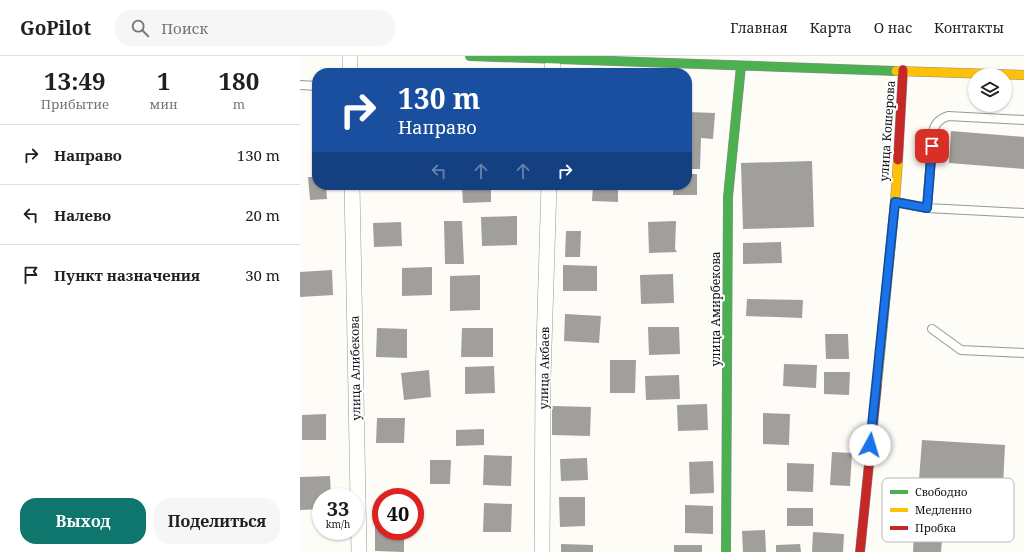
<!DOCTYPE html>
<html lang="ru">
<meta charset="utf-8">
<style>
body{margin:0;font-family:"Noto Serif",serif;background:#f6f6f6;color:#202124;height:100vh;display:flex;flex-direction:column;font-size:15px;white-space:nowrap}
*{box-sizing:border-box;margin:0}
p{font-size:13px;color:#757577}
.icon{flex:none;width:22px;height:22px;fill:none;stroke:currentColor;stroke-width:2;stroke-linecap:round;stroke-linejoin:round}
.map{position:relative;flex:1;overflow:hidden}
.drawer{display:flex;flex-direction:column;background:#fff;width:300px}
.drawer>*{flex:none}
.guide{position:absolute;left:12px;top:12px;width:380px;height:122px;border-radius:16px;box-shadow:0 1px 3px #0004;background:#1a4fa0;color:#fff;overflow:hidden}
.controls{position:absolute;left:668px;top:12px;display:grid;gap:8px}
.controls a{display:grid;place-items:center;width:44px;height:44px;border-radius:50%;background:#fff;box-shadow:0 1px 3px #0004;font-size:20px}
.speed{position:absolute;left:12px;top:432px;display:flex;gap:8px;font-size:20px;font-weight:700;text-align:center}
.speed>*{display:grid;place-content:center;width:52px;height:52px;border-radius:50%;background:#fff;box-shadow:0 1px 3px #0004;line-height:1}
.speed small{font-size:10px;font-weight:400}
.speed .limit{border:6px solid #d22;background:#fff;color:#111}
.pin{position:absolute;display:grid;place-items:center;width:34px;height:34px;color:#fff;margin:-17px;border-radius:8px;box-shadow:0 2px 6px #0006}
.me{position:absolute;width:44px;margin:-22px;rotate:6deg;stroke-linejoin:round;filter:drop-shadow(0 0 3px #0008)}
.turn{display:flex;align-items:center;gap:14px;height:84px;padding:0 20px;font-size:18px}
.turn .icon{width:52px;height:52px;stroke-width:2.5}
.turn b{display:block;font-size:28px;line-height:34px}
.lanes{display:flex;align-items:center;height:38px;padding:0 20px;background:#0003;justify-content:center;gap:20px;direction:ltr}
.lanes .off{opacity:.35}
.eta{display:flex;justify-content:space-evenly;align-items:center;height:68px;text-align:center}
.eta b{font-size:24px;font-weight:700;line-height:28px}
.action{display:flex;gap:8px;margin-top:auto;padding:8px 20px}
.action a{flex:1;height:46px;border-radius:16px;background:#0f766e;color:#fff;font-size:16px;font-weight:700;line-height:46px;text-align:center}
.action a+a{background:#f6f6f6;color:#202124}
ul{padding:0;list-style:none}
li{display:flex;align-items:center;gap:12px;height:60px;padding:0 20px;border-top:1px solid #e0e0e0}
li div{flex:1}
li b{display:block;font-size:15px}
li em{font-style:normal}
header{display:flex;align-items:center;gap:24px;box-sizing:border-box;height:56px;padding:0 20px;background:#fff;border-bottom:1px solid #e0e0e0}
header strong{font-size:19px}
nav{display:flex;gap:22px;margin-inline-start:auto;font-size:14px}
.search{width:280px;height:36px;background:#f6f6f6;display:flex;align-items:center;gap:10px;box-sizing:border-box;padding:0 14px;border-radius:16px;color:#757577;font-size:15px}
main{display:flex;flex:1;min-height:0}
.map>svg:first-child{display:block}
</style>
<header>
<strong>GoPilot</strong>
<div class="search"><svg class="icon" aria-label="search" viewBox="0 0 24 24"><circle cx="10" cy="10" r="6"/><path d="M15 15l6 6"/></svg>Поиск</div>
<nav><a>Главная</a><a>Карта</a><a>О нас</a><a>Контакты</a></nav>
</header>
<main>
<section class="drawer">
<div class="eta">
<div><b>13:49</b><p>Прибытие</p></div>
<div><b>1</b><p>мин</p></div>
<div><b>180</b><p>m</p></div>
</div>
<ul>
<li><svg class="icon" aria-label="right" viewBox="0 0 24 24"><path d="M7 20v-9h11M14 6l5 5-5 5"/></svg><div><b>Направо</b></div><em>130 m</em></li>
<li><svg class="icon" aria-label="left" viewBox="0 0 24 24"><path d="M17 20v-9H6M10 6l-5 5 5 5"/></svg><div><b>Налево</b></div><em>20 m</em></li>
<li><svg class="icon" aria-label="arrive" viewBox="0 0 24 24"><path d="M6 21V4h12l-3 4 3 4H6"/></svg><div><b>Пункт назначения</b></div><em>30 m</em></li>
</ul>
<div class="action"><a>Выход</a><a>Поделиться</a></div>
</section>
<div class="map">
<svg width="724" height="496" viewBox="0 0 724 496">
<rect width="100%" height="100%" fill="#fdfcf7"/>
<path fill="#a19f9c" d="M387,56l28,1 -2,26 -12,-1 -1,31h-13z
M651,75l73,6v32l-75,-6z
M512,105l2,66 -71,2 -2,-66z
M387,118h10v21h-24v-10h14z
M8,121h9v8h9l1,14 -17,1z
M293,129h25v17l-26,-1z
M191,130v16l-28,1 -1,-16z
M217,160v29l-35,1 -1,-29z
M144,165h18l2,43h-19z
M376,165l-1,28 2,3 -28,1 -1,-31z
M101,166l1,24 -28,1 -1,-24z
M266,175h15l-1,26h-15z
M481,186l1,21 -39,1v-21z
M263,209l34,1v25h-34z
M132,211v28l-30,1v-28z
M32,214l1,25 -33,2v-25z
M373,218l1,29 -33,1 -1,-29z
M180,219v35l-30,1v-35z
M447,243l56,1 -1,18 -56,-2z
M265,258l36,2 -2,27 -35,-2z
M348,271h31l1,27 -31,1z
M77,272l30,1v29l-31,-1z
M162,272h31v29h-32z
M525,278h23l1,25h-23z
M310,304h26l-1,33h-25z
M484,308l33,1 -1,23 -33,-2z
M194,310l1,27 -30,1v-27z
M129,314l2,27 -27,3 -3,-27z
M524,316h26l-1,23 -25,-1z
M379,319l1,24 -34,1 -1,-24z
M407,348l1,26 -30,1 -1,-26z
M252,350l39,1 -1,29 -38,-1z
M463,357l27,1 -1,31 -26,-1z
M26,358v26h-24v-25z
M77,362h28l-1,25h-28z
M184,373v16l-28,1v-16z
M622,384l83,5 -2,41 -84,-6z
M532,396l20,1 -2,33 -20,-1z
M184,399l28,1 -1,30 -28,-1z
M287,402l1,22 -27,1 -1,-22z
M130,404h21l-1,24h-20z
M413,405l1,32 -24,1 -1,-32z
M487,407l27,1 -1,28 -26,-1z
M30,420l1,21h-10v12l-21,1v-33z
M259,441h26v29l-25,1z
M184,447l28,1 -1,28h-28z
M385,449l28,1v28l-28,-1z
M487,452h26v18h-26z
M615,459l29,2 -3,35h-28z
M75,465h6v10h23v21l-29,-1z
M465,474l1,22h-23l-1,-21z
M513,476l31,2 -1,18h-31z
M261,488l32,1v7h-32z
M500,488l1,8h-25v-7z
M374,489h28v7h-28z"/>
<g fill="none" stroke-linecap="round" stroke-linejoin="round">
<defs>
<path id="lane" d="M0,29l17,1
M595,146l32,6 97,5
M627,152l6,-75c1,-9 6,-14 15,-17l76,4
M632,273l29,21 63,3"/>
<path id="street" d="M50,0v17
M252,17l1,-15
M52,129l7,367
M242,496l1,-174 6,-193"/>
<path id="fast" d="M170,0l426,15
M426,496l2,-355 13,-131"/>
<path id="slow" d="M596,15l128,4
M577,329l18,-183 3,-42"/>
<path id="jam" d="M598,104l5,-90
M560,496l17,-167"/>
</defs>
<use href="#lane" stroke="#979795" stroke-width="10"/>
<use href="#street" stroke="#979795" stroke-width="16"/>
<use href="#fast" stroke="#8e8d8b" stroke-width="10"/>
<use href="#slow" stroke="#8e8d8b" stroke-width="10"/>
<use href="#jam" stroke="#8e8d8b" stroke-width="10"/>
<use href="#lane" stroke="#fffffe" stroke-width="8"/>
<use href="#street" stroke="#fffffe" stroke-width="15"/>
<use href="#fast" stroke="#4caf50" stroke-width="9"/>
<use href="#slow" stroke="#ffc107" stroke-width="9"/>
<use href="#jam" stroke="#c62828" stroke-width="9"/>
</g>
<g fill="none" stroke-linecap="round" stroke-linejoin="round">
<defs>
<path id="route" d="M570,389l25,-243 32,6 5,-62"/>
</defs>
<use href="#route" stroke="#114b97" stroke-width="10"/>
<use href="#route" stroke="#1a73e8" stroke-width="7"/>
</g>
<g text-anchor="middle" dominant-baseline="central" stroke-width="4" stroke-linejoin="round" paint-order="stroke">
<g font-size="12" fill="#111" stroke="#fff">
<text transform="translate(587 75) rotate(-86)">улица Кошерова</text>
<text transform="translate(415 253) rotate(-90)">улица Амирбекова</text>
<text transform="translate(55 312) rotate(-91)">улица Алибекова</text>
<text transform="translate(244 312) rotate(-89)">улица Акбаев</text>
</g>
</g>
<rect x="582" y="422" width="132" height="64" rx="6" fill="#fff" stroke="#b8b8b8" stroke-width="1"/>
<rect x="590" y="434" width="18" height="4" fill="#4caf50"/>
<rect x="590" y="452" width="18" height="4" fill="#ffc107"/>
<rect x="590" y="470" width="18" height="4" fill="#c62828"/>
<g font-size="11" fill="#111">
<text x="615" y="440">Свободно</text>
<text x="615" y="458">Медленно</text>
<text x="615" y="476">Пробка</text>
</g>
</svg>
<div class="controls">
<a><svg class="icon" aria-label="layers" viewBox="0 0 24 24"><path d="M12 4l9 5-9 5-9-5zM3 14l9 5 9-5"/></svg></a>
</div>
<div class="speed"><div>33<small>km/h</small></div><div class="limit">40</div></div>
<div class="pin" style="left:632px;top:90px;background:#d93025"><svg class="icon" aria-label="arrive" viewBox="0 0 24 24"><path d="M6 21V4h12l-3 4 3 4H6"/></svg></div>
<svg class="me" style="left:570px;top:389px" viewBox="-20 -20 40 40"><circle r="19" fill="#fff"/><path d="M0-13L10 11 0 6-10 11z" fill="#1a73e8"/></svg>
<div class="guide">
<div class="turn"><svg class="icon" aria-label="right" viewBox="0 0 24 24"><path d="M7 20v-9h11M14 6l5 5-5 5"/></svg><div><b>130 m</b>Направо</div></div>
<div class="lanes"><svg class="icon off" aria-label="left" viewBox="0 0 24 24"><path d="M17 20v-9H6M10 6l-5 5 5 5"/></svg><svg class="icon off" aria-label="ahead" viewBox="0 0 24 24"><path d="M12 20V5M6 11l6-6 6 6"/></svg><svg class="icon off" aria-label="ahead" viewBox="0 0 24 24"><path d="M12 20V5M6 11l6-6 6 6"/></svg><svg class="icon" aria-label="right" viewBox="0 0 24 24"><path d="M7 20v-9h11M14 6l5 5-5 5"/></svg></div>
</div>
</div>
</main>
